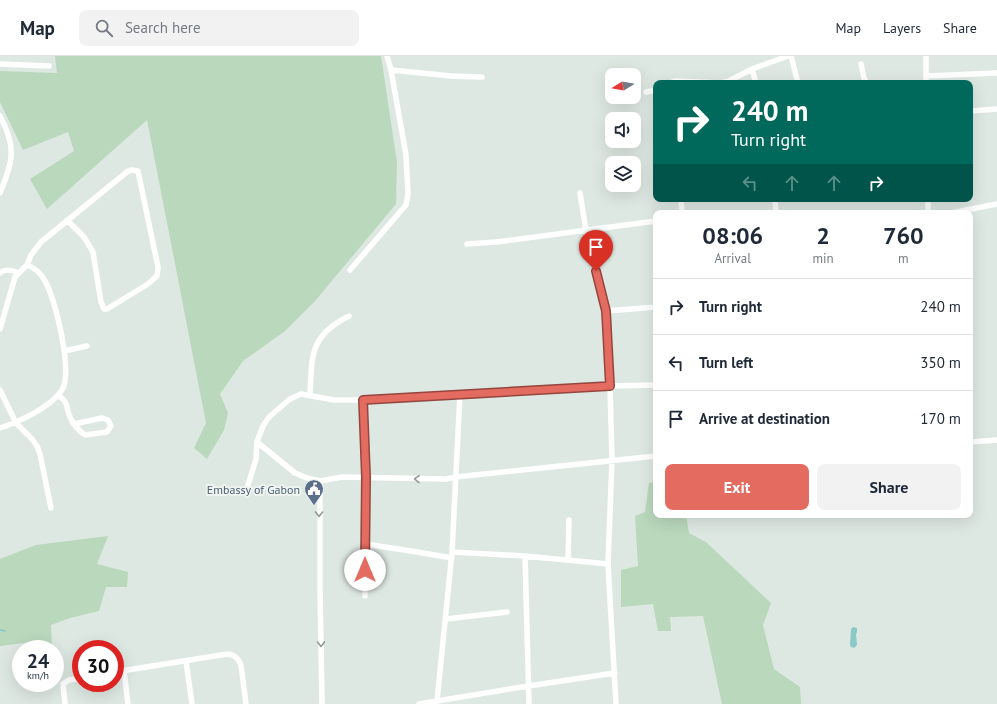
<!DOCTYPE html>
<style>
body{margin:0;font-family:"PT Sans",sans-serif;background:#f2f2f3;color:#1f2937;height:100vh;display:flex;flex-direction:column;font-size:15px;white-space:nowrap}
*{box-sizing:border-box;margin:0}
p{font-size:13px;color:#747a83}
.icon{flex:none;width:22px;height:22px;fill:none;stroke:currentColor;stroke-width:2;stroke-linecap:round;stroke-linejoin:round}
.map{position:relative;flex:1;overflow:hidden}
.side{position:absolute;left:653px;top:154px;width:320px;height:308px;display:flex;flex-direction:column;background:#fff;border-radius:8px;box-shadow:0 4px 16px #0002}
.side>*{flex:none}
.hud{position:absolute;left:653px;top:24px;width:320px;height:122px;border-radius:8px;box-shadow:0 4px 16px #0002;background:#00695c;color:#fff;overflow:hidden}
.needle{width:26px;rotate:259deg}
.controls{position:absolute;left:605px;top:12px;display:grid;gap:8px}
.controls a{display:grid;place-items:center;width:36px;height:36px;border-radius:8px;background:#fff;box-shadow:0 4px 16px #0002;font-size:20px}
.speed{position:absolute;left:12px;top:584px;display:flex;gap:8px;font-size:20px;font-weight:700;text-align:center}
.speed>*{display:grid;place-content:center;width:52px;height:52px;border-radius:50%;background:#fff;box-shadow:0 4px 16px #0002;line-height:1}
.speed small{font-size:10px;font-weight:400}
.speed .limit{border:6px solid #d22;background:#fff;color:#111}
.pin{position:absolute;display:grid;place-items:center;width:34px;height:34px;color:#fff;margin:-41px -17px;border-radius:50% 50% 50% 0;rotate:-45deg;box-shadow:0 0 4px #0007}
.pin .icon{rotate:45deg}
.me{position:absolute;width:44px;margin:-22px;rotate:0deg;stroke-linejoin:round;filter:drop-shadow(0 0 3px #0008)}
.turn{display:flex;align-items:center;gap:14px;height:84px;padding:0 12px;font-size:18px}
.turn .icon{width:52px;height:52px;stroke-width:2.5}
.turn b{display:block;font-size:28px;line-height:34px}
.lanes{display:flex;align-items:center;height:38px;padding:0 12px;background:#0003;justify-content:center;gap:20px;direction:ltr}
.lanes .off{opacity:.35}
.eta{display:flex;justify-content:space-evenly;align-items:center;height:68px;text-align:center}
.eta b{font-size:24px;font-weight:700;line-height:28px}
.primary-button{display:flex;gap:8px;margin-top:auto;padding:8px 12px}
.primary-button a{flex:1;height:46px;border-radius:8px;background:#e46b60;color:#fff;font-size:16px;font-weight:700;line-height:46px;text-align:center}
.primary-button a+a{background:#f2f2f3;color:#1f2937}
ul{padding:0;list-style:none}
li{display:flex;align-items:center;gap:12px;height:56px;padding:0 12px;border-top:1px solid #e0e1e3}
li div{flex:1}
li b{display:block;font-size:15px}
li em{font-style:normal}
header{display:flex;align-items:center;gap:24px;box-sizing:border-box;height:56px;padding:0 20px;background:#fff;border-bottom:1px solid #e0e1e3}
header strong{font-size:19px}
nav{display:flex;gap:22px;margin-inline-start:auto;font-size:14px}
.search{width:280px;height:36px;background:#f2f2f3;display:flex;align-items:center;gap:10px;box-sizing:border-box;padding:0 14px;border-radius:8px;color:#747a83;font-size:15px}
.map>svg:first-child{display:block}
</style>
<header>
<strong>Map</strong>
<div class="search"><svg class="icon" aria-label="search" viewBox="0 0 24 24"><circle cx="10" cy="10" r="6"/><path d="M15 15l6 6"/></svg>Search here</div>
<nav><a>Map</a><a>Layers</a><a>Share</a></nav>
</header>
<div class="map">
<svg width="997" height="648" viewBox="0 0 997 648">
<rect width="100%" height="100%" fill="#dee8e2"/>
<path fill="#b9d8bc" d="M55,0h326l16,106 -1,42 -81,97 -30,30 -42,30 -23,33 8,19 -4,17 -17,29 -13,-11 12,-25 -59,-303 -100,89 -17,-30 44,-28 -6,-19 -45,18 -23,-48v-31l57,2z
M656,426v33h30l3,18 17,9 65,61 -8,22 11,44 26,18 1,17h-79l-19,-88 -33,1 1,14h-13l-5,-27 -32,3v-37l17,-4 -3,-50 10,-4 4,-29z
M108,480l-11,28 31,8 -1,15h-21l-7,24 -29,7 -19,7 1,24h-19l-2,-7 -31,4v-87l36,-14z"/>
<path fill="#8bc9c8" d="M853,571l4,1v4l-1,2 1,11 -3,3 -3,-1 -1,-2 1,-16z"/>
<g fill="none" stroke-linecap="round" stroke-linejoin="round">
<path stroke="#8bc9c8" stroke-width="1.5" d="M0,574l5,1"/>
<path stroke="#fff" stroke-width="5.5" d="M791,0l7,27
M926,0v27
M0,8l49,2
M861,8l3,14 3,5
M752,13l4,14
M391,14l60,6 31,1
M926,20l71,-3
M670,27l5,-2 46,2 8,-2 23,-12 36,-13
M646,36l10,-2
M970,55l27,-2
M0,60c17,32 13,45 0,77
M580,137l6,38 20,80 4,75 2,74 -4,104 8,140
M681,143l1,14
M775,143l1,14
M928,143v14
M951,157l46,-9
M467,188l29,-2 160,-21
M350,214l56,-65 2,-11 -2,-39 -15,-85 -4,-14
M0,217c6,-5 12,-3 18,0
M606,255l50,-4
M0,273l15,-52 12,-12 4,-10 10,-13 87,-71 4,-1 6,1 1,5 19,91 -1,9 -9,8 -41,25h-3l-3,-7 -8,-50 -9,-15 -17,-17
M64,295l23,-5
M0,334l16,33 16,16 5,7 3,8 11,54
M58,339c12,9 7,11 12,22 3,7 9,14 15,18l22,-3 4,-6 -3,-6 -6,-2 -28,6
M310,339c2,-39 -1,-59 39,-79
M0,372c19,-6 51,-21 62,-38 11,-18 -6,-90 -17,-109 -4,-8 -10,-13 -18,-16
M257,386l38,31 12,5 13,3
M970,386l27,-2
M248,429l8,-26 1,-17 6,-16 6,-9 21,-18 11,-5 33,6h29
M365,488l46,7 41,7
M452,496l73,4 83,8
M525,500l4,148
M568,504l1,-40
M365,540l1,-119 -3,-77 247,-14 46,-1
M446,563l61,-7
M186,605l6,43
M124,615l4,33
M115,616l106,-17c10,-2 16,0 20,10l5,39
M437,645l15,-149 8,-158
M65,648l-2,-20 6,-4 12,-2
M322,648l-2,-115v-108l22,-4 104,2 10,-2 200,-21
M419,648l109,-18 87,-13"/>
</g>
<defs><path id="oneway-chevron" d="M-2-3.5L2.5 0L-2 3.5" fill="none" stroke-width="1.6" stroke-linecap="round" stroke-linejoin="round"/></defs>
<g stroke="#909a96">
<use href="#oneway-chevron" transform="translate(417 423) rotate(-179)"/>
<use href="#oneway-chevron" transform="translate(319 458) rotate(90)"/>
<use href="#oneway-chevron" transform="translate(321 588) rotate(89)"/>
</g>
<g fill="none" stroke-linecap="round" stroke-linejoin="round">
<defs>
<path id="route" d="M365,514l1,-93 -3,-77 247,-14 -4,-75 -10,-40"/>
</defs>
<use href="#route" stroke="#94463e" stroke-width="10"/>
<use href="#route" stroke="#e46b60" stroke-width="7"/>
</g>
<defs>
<symbol id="civic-pin" viewBox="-11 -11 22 30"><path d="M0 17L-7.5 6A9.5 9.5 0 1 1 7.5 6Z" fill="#5c6f8a" stroke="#eef5f1"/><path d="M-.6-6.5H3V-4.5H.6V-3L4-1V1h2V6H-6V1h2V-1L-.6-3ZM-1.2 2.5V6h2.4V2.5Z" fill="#fff"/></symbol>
</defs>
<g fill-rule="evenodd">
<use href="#civic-pin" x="303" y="422" width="22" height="30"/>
</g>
<g text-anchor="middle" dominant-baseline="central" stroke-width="4" stroke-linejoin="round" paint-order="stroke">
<g font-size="12" fill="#4e5e75" stroke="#eef5f1" text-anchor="end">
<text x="300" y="433">Embassy of Gabon</text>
</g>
</g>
</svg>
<div class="controls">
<a><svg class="needle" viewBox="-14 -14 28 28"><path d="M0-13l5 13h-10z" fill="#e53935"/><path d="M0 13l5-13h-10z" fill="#747a83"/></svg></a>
<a><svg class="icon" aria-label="sound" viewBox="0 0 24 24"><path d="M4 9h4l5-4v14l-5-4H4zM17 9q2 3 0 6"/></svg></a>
<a><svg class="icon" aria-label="layers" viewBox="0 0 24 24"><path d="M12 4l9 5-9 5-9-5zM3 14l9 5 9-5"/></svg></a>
</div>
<div class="speed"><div>24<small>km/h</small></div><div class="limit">30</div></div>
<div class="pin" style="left:596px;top:215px;background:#d93025"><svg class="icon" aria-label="arrive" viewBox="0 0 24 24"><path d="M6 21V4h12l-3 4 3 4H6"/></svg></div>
<svg class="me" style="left:365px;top:514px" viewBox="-20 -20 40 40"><circle r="19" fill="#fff"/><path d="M0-13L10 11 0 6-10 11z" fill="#e46b60"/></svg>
<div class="hud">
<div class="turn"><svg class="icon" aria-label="right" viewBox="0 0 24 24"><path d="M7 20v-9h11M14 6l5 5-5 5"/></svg><div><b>240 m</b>Turn right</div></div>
<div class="lanes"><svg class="icon off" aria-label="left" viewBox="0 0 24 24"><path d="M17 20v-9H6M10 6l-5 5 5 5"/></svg><svg class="icon off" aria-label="ahead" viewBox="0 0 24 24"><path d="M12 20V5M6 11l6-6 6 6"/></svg><svg class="icon off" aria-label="ahead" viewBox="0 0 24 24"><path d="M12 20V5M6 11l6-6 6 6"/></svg><svg class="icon" aria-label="right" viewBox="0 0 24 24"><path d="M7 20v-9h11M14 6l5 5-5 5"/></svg></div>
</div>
<section class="side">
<div class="eta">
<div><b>08:06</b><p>Arrival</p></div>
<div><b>2</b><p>min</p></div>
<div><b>760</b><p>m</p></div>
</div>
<ul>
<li><svg class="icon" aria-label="right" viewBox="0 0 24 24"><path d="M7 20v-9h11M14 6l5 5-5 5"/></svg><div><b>Turn right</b></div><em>240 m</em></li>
<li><svg class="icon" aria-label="left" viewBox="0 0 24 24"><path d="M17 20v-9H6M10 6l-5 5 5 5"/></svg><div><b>Turn left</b></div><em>350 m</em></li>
<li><svg class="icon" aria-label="arrive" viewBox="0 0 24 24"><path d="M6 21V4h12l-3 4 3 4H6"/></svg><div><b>Arrive at destination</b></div><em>170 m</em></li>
</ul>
<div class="primary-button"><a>Exit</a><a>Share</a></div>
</section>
</div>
